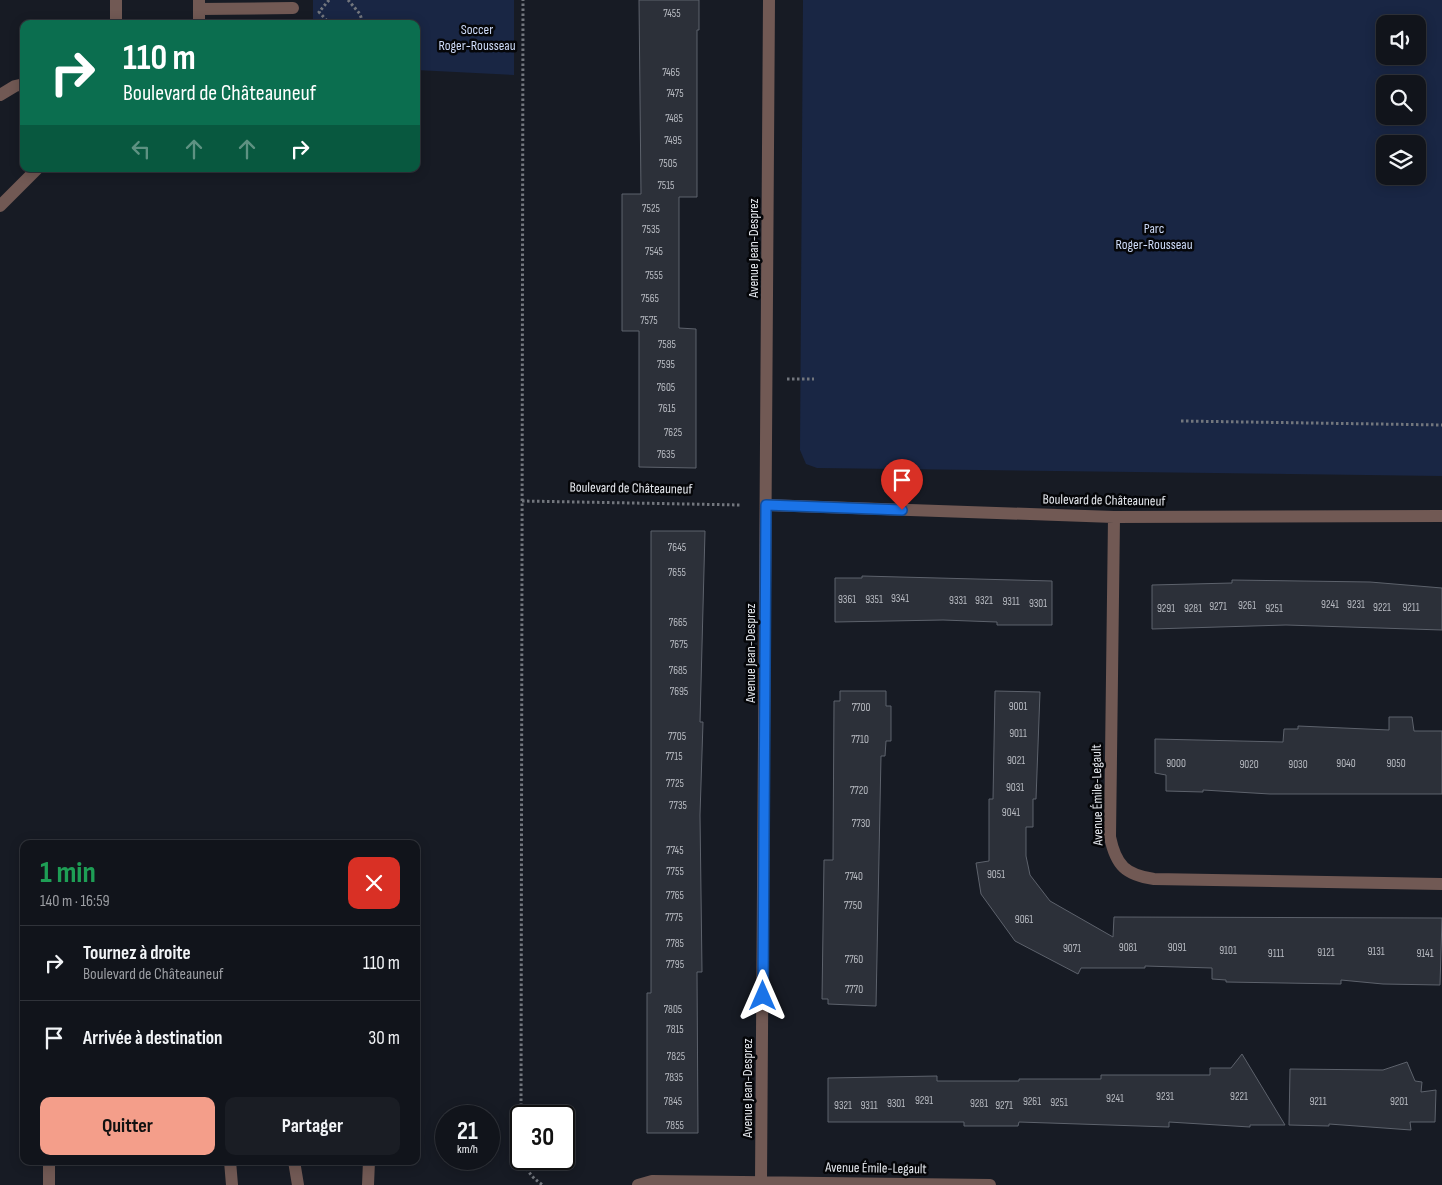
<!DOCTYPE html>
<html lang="fr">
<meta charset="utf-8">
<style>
body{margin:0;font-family:"Sofia Sans Condensed",sans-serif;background:#1a1d24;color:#f1f3f6;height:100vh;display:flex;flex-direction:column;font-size:19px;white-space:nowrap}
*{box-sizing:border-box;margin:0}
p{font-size:16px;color:#9c9ea3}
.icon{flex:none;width:28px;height:28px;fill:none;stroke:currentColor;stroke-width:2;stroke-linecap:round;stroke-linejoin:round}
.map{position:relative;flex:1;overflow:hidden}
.sheet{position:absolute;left:20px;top:840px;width:400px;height:325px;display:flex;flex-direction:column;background:#11141b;border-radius:10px;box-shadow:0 2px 12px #0003,0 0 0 1px #30333a}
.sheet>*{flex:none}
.guide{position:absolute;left:20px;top:20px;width:400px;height:152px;border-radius:10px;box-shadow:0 2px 12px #0003,0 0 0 1px #30333a;background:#0b6e4f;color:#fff;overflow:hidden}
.buttons{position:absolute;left:1376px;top:15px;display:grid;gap:10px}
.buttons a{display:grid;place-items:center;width:50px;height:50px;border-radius:10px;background:#11141b;box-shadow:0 2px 12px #0003,0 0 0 1px #30333a;font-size:25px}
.speed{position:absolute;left:435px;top:1105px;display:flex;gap:10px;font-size:25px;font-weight:700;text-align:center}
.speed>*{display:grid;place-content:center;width:65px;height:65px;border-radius:50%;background:#11141b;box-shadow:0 2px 12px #0003,0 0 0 1px #30333a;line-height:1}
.speed small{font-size:12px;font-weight:400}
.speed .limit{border:2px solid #111;border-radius:8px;background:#fff;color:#111}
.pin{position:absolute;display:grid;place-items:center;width:42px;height:42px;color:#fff;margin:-51px -21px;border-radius:50% 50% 50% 0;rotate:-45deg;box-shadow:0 0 5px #0007}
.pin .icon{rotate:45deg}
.me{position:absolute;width:55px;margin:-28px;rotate:0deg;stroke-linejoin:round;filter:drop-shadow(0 0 4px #0008)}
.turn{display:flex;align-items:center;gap:18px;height:105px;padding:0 20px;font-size:22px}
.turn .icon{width:65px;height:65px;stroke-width:2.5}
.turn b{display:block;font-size:35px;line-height:42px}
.lanes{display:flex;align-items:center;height:48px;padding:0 20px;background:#0003;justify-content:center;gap:25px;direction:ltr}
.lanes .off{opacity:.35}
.round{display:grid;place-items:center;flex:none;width:52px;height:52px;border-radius:10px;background:#1a1d24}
.head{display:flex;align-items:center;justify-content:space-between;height:85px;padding:0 20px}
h1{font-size:30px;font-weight:700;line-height:38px;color:#1e9e55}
.action{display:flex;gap:10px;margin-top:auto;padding:10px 20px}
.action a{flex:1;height:58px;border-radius:10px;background:#f49e8a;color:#111;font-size:20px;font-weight:700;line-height:58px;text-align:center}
.action a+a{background:#1a1d24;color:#f1f3f6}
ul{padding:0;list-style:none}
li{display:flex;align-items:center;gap:15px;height:75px;padding:0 20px;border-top:1px solid #30333a}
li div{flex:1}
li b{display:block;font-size:19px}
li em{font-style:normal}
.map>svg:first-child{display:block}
</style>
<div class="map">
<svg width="1442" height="1185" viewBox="0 0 1442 1185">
<rect width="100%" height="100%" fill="#171b24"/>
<path fill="#192644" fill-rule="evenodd" d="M313,0h201v75l-98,-5v-46h-103z
M803,0h639v476l-625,-8 -11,-4 -6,-14zM1385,24h33v32h-33zM1385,84h33v32h-33zM1385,144h33v32h-33z"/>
<path fill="#2c3039" stroke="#5d626c" d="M639,0h60v30h-2v167h-18v131l17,1v139l-57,-1v-136h-17v-137h19z
M651,531h54l-5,191h3l-3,93 2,157h-5l1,161h-51v-140h4z
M862,576l190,5v44h-55v-3l-54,-2 -108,2v-44h27z
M1232,580l138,2 72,6v42l-156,-5 -134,4v-44l80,-2z
M840,691h46v15h5v35h-5l-1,15h-4l-5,250 -48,-2v-5h-6l2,-139h9l1,-159h6z
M995,691l45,1 -4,107h-3v28h-7v29l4,19 20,26 63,36 1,-20 328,1 -2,67 -57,-1 -42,-4v4l-115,-2v-2l-14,-1v-11l-67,-2v2h-64l-3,6 -63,-33 -34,-47 -5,-31 13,-2v-62h4z
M1389,717h23l2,14h28v63h-172l-67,-4v2l-37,-1v-16l-11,-2v-34l128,3 1,-13h14v-3l91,4z
M1242,1054l43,71h-35v2l-81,-5v5l-150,-5 -1,4h-54v-4h-136v-44l109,-2v5h82v-2h82v-4h109v-7h21z
M1407,1062l8,19 7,1 -1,10 15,-2 -1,32h-25l1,8 -82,-6v2l-40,-1 1,-56 93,1z"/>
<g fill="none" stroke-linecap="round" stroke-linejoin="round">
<path stroke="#72767d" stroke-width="3" stroke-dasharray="2.5 2.5" stroke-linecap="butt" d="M329,0l-10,12 11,12
M348,0l12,14 3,10
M787,379h27
M1181,421l261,4
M522,501l219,4
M521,1116l2,-1116
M521,1119v28
M523,1159c4,12 9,19 20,26"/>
<path stroke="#715954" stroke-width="12" d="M200,9l93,-1
M116,24v-24
M199,24v-24
M0,95l15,-9 9,-2
M0,206l37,-37
M49,1161v24
M230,1161l2,24
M294,1161l4,24
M368,1185l1,-24"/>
<path stroke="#715954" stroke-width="12" d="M766,505l348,12 328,-1
M1114,517l-4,320c6,29 16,38 44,42l288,5
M761,1181l8,-1181
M638,1185l14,-4 338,4"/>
</g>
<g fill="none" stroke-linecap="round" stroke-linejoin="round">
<defs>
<path id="route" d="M763,996l3,-491 136,5"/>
</defs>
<use href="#route" stroke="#114b97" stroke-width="12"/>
<use href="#route" stroke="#1a73e8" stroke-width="9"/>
</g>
<g text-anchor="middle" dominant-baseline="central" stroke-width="5" stroke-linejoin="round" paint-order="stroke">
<g font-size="11" fill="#b7bac1">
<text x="672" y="13">7455</text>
<text x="671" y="72">7465</text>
<text x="675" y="93">7475</text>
<text x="674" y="118">7485</text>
<text x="673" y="140">7495</text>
<text x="668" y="163">7505</text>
<text x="666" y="185">7515</text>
<text x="651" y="208">7525</text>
<text x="651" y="229">7535</text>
<text x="654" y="251">7545</text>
<text x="654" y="275">7555</text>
<text x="650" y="298">7565</text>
<text x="649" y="320">7575</text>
<text x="667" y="344">7585</text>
<text x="666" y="364">7595</text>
<text x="666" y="387">7605</text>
<text x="667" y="408">7615</text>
<text x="673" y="432">7625</text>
<text x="666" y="454">7635</text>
<text x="677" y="547">7645</text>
<text x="677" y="572">7655</text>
<text x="900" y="598">9341</text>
<text x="847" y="599">9361</text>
<text x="874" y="599">9351</text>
<text x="958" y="600">9331</text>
<text x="984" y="600">9321</text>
<text x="1011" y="601">9311</text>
<text x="1038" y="603">9301</text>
<text x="1330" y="604">9241</text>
<text x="1356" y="604">9231</text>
<text x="1247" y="605">9261</text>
<text x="1218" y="606">9271</text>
<text x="1382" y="607">9221</text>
<text x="1411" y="607">9211</text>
<text x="1166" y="608">9291</text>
<text x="1193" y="608">9281</text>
<text x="1274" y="608">9251</text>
<text x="678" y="622">7665</text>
<text x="679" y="644">7675</text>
<text x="678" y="670">7685</text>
<text x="679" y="691">7695</text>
<text x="1018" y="706">9001</text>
<text x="861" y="707">7700</text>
<text x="1018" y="733">9011</text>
<text x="677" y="736">7705</text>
<text x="860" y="739">7710</text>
<text x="674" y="756">7715</text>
<text x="1016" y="760">9021</text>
<text x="1176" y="763">9000</text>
<text x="1346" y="763">9040</text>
<text x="1396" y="763">9050</text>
<text x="1249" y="764">9020</text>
<text x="1298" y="764">9030</text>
<text x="675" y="783">7725</text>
<text x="1015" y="787">9031</text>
<text x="859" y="790">7720</text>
<text x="678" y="805">7735</text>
<text x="1011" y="812">9041</text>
<text x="861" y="823">7730</text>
<text x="675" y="850">7745</text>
<text x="675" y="871">7755</text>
<text x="996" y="874">9051</text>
<text x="854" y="876">7740</text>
<text x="675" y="895">7765</text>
<text x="853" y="905">7750</text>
<text x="674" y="917">7775</text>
<text x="1024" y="919">9061</text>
<text x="675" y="943">7785</text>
<text x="1128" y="947">9081</text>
<text x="1177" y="947">9091</text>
<text x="1072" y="948">9071</text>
<text x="1228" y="950">9101</text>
<text x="1376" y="951">9131</text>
<text x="1326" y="952">9121</text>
<text x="1276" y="953">9111</text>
<text x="1425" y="953">9141</text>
<text x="854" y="959">7760</text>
<text x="675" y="964">7795</text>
<text x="854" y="989">7770</text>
<text x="673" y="1009">7805</text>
<text x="675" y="1029">7815</text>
<text x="676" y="1056">7825</text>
<text x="674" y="1077">7835</text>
<text x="1165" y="1096">9231</text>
<text x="1239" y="1096">9221</text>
<text x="1115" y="1098">9241</text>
<text x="924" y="1100">9291</text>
<text x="673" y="1101">7845</text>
<text x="1032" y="1101">9261</text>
<text x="1318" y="1101">9211</text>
<text x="1399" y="1101">9201</text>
<text x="1059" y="1102">9251</text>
<text x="896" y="1103">9301</text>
<text x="979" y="1103">9281</text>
<text x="843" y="1105">9321</text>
<text x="869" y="1105">9311</text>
<text x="1004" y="1105">9271</text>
<text x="675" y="1125">7855</text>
</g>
<g font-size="14" fill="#cddaf7" stroke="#050609">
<text x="477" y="29">Soccer<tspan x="477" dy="16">Roger-Rousseau</tspan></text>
<text x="1154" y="228">Parc<tspan x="1154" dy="16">Roger-Rousseau</tspan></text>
</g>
<g font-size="14" fill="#e5e8ee" stroke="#050609">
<text transform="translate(753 248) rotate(-90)">Avenue Jean-Desprez</text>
<text transform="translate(631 488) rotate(1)">Boulevard de Châteauneuf</text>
<text transform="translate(1104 500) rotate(1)">Boulevard de Châteauneuf</text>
<text transform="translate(750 653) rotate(-90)">Avenue Jean-Desprez</text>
<text transform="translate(1097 795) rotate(-91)">Avenue Émile-Legault</text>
<text transform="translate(747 1088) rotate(-90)">Avenue Jean-Desprez</text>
<text transform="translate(876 1168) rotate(1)">Avenue Émile-Legault</text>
</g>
</g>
</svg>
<div class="buttons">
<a><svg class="icon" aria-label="sound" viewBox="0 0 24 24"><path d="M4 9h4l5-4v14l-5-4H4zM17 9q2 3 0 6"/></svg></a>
<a><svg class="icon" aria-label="search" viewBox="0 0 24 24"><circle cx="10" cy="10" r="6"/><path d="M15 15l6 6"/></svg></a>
<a><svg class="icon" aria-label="layers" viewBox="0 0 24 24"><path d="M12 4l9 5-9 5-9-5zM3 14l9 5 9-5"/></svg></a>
</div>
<div class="speed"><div>21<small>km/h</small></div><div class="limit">30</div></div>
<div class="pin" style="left:902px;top:510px;background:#d93025"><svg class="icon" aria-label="arrive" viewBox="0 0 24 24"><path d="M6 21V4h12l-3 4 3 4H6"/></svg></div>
<svg class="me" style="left:763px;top:996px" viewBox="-20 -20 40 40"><path d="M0-17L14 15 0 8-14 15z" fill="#1a73e8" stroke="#fff" stroke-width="4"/></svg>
<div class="guide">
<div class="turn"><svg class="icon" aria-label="right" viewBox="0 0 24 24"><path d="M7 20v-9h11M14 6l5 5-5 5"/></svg><div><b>110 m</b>Boulevard de Châteauneuf</div></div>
<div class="lanes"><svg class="icon off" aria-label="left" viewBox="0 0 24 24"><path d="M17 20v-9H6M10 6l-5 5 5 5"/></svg><svg class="icon off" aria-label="ahead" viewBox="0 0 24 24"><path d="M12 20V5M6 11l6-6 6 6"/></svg><svg class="icon off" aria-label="ahead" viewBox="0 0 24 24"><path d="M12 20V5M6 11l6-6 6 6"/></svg><svg class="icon" aria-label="right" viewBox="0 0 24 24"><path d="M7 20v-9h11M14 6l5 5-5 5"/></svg></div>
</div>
<section class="sheet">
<div class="head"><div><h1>1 min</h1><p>140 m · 16:59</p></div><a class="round" style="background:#d93025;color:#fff"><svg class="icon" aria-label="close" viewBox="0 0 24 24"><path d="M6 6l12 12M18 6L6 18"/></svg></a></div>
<ul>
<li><svg class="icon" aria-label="right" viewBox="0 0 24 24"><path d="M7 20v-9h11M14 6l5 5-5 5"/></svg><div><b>Tournez à droite</b><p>Boulevard de Châteauneuf</p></div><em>110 m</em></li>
<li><svg class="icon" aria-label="arrive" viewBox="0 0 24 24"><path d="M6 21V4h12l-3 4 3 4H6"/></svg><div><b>Arrivée à destination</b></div><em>30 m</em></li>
</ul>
<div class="action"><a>Quitter</a><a>Partager</a></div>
</section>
</div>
